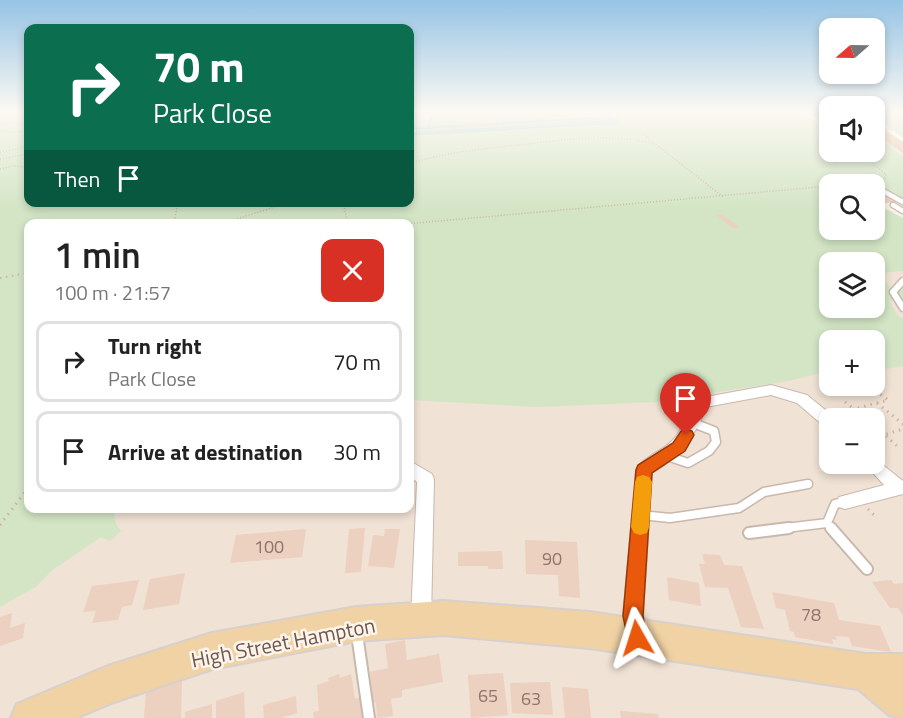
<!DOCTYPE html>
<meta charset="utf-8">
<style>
body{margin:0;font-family:"Titillium Web",sans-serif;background:#f6f6f6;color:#222;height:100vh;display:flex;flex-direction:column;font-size:22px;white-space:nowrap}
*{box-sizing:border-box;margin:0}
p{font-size:20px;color:#767676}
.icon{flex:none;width:33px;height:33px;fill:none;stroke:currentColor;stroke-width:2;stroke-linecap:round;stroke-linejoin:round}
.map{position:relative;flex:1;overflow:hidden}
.details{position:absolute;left:24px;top:219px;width:390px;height:294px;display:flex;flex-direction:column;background:#fff;border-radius:12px;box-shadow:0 3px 9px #0003}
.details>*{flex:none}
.guide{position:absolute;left:24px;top:24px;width:390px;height:183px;border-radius:12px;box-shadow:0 3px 9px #0003;background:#0b6e4f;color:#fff;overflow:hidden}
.needle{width:39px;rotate:250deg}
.buttons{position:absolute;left:819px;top:18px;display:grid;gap:12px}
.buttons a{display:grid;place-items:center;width:66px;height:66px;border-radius:12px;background:#fff;box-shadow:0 3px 9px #0003;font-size:30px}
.pin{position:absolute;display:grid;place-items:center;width:51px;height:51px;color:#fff;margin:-62px -26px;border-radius:50% 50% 50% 0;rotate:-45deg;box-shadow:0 0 6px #0007}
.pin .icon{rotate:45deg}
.me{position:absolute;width:66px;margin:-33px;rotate:354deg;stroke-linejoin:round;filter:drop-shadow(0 0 4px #0008)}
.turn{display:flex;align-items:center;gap:21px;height:126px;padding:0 30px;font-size:27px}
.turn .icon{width:78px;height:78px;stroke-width:2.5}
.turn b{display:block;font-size:42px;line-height:51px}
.then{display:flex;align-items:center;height:57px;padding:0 30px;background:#0003;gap:12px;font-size:22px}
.round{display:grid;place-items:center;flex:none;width:63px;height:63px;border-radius:12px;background:#f6f6f6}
.head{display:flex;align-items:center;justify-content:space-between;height:102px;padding:0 30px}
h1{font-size:36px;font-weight:600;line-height:45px}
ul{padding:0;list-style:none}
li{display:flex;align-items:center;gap:18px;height:81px;margin:0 12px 9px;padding:0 18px;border:3px solid #e0e0e0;border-radius:12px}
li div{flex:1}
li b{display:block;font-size:22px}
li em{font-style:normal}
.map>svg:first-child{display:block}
</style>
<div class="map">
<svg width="903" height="718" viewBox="0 0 903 718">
<rect width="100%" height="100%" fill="#f9f1e5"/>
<path fill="#f0e2d4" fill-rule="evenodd" d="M903,271v447h-903v-111l36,-20 18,-18 55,-40 9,-20 292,-1v-108l419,-33 1,19h44l1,-112zM830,418h44v46h-44z"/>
<path fill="#d3e5c5" d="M0,111h28v91h382v-91h419l1,41h44l1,-18 28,22v44l-29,-16h-44l-1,7 -4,1 4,3 1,35h44l1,-20 11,-1 17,9v53l-28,3 -1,-12h-44v46h44l1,-30 8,1 10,11h10v13l-14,-3 8,15 6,4v47l-17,3 -11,-2 -1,-27h-44l-1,31 -41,10 -131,21 -121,5 -126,-7v-176h-382v284l93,1c-11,6 -6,14 0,22l-11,10 -9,-4 -47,32 -18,18 -36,20z
M875,111h14l14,6v19l-28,-17z"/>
<path fill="#bcdde1" stroke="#a3ccd1" stroke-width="1.5" d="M608,111h6l4,5 -2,7 -206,12v-2l196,-12 4,-2z"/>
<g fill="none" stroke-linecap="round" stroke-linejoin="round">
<path stroke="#a3ccd1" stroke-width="2" d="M410,129l182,-11 -9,-7
M427,129l8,-18"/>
</g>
<path fill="#ecd0c0" d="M874,189l24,13 -24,2z
M716,215h7l17,13h-8z
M365,528l-4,44 -16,1 4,-44z
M306,529l-4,28 -72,6 6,-28z
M385,529h15l-6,39 -26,-2 5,-31 11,1z
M525,540l52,2 3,56 -21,-2 -1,-21 -32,-1z
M502,551l1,18h-15v-3h-30v-14z
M702,554l18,1 4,10 18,1 22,63 -23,-2 -13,-39 -23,-1 -6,-23h6z
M185,573l-6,31 -36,6 7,-31z
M667,577l32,6 2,23 -32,-6z
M139,580l-7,25 -10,2 -4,13 -26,3 4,-12 -13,1 9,-26z
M891,580l3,4 9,-1v32l-5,-7h-8l-18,-26z
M772,592l62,11 5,17 41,6 11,26 -39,-6 -3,-9 -14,-1 2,4 -5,-1 1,5 -38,-7 -1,-5 -4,-1 -5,-21 -9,-2z
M12,613l-2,15 15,-5 -2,15 -23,8v-29z
M405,640l2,20 32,-6 4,28 -41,8v7l-11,2 2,17 -16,2 -1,-16 -3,1 -3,-31 18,-4 -3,-24z
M503,673l5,42 -37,3 -3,-43z
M339,674l1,4 11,-4 4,25 6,-2 3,21h-50l-1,-6 6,-1 -2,-26 12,-4 -1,-3z
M182,681l-1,37h-37l2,-26z
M550,682l3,33 -41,-2 -2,-30z
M562,687l26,2 3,29h-26z
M244,692l1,26h-29v-17z
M296,696l1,17 -16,5h-17l-1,-13z
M212,704v14h-27v-6z
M620,711l38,3 1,4h-38z"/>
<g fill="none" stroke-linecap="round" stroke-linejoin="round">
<defs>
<path id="service-far4" d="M798,111l32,15
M881,131l10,1 12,8
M874,137l10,2"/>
<path id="service-far3" d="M874,186l29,16
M893,205l10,6"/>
<path id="service-far2" d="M903,281l-10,11 10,16"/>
<path id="service-far1" d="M667,456l21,7 21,-12 7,-9 -2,-11 -21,-8
M641,515l29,3 69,-10 25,-16 44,-8
M827,523l6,6
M777,529l50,-6 8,-19 10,-2"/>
<path id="service" d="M831,528l36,41
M749,533l40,-5
M357,634l12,84"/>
<path id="minor" d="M771,385l36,10 28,23h-5v11l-5,-2 -28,-24 -26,-8 -65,12c-11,31 -27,49 -54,66l-9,143 4,20 -4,7 -7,4 -7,-4 -6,-27 13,-146c6,-12 26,-19 36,-29 12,-12 15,-28 23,-42z
M874,458l29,23v13l-58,15 -6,-2 -3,-5 3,-5 45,-12 -19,-21h9z
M410,461l22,13 2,5 -3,140 -3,7 -7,3 -7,-3 -3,-7 6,-137 -7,-6z"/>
<path id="primary" d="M443,601l147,11 276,42h37v64l-14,-3 -31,-26 -268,-41 -147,-13 -87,6 -144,28 -101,34 -35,15h-65l6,-14 91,-38 104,-33 144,-26z"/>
<path id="trunk" d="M874,122l29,20v10l-29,-20z"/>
</defs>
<use href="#service-far4" stroke="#c9b8ad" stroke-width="5"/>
<use href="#service-far3" stroke="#c9b8ad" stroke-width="7"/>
<use href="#service-far2" stroke="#c9b8ad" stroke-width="9"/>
<use href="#service-far1" stroke="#c9b8ad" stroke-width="11"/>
<use href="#service" stroke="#c9b8ad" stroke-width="14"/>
<use href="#minor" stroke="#c9b8ad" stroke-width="2"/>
<use href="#primary" stroke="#d7d0cd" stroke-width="4"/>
<use href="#trunk" stroke="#d7d0cd" stroke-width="3"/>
<path stroke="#d0b3a3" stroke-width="1.5" stroke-dasharray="1 2" stroke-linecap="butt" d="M827,111l3,1
M875,111l17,12
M0,112l8,-1
M514,121l13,-10
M0,125l28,-3
M434,127l104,-7 10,-5 -3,-4
M434,127l8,-16
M0,131l28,1
M410,131l182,-11 14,-3 -2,-6
M644,135l79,62
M0,152l28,-5
M864,152l1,6 21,16 -1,5 -5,1
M0,159l28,-5
M410,163c39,-11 78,-15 118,-19 42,-5 85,-11 127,0
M0,169l13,-3 15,1
M842,184l24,-1
M343,202l5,22
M174,224l4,-22
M220,224l71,-22
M405,224l425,-38"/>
<path stroke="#d0b3a3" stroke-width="2" stroke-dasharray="1.5 4.5" stroke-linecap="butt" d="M0,278l28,-5"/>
<path stroke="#d0b3a3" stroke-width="3" stroke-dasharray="1.5 5" stroke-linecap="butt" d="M845,402l9,7
M877,403l26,21
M839,413l49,-13 -8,-6
M886,436l11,10
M874,438l29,-9
M868,509l6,6
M0,525l28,-37"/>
<use href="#service-far4" stroke="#fff" stroke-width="4"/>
<use href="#service-far3" stroke="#fff" stroke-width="4.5"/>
<use href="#service-far2" stroke="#fff" stroke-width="6"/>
<use href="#service-far1" stroke="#fff" stroke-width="8"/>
<use href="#service" stroke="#fff" stroke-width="10"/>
<use href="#minor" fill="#fff" fill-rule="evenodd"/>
<use href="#primary" fill="#f1d2a4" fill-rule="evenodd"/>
<use href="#trunk" fill="#efc2a3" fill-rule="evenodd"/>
</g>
<linearGradient id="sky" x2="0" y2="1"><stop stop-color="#96c4e5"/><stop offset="0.53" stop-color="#fcf9f3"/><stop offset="1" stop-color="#fcf9f3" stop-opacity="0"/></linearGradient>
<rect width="903" height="211" fill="url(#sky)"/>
<path fill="#ea580c" stroke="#983908" stroke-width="1.5" d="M686,429l6,2 2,4 -9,16 -33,22 -9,143 4,22 -3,7 -7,3 -8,-3 -6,-29 13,-146 2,-5 35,-22 8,-12z"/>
<path fill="#f59e0b" d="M643,475l6,2 3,5 -3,45 -2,6 -7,2 -6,-2 -3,-6 4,-45 2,-5z"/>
<g text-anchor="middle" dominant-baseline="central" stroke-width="5" stroke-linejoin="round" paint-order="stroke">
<g font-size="18" fill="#8e766a">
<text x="269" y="546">100</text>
<text x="552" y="558">90</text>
<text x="811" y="614">78</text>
<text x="488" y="695">65</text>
<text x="531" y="698">63</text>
</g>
<g font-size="21" fill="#6f584d" stroke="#fdf5eb">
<text transform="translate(283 642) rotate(-11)">High Street Hampton</text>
</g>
</g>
</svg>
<div class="buttons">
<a><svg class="needle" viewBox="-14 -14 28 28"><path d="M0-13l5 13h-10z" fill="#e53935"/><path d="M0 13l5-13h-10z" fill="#767676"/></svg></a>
<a><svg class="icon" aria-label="sound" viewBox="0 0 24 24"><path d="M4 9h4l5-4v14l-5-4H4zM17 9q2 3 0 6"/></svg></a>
<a><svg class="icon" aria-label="search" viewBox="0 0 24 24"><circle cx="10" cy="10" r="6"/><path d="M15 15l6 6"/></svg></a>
<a><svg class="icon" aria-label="layers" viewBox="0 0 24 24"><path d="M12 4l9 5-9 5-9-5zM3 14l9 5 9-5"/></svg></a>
<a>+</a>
<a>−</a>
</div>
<div class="pin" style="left:686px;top:435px;background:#d93025"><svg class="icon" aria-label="arrive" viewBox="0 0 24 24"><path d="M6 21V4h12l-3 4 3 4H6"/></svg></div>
<svg class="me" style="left:637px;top:638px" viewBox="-20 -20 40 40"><path d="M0-17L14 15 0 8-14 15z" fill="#ea580c" stroke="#fff" stroke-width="4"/></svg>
<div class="guide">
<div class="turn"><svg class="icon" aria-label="right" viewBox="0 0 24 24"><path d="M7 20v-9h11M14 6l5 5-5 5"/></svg><div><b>70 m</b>Park Close</div></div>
<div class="then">Then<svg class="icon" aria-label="arrive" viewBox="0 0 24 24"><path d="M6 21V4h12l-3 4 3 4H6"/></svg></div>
</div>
<section class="details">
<div class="head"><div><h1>1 min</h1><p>100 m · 21:57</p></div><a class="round" style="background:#d93025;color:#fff"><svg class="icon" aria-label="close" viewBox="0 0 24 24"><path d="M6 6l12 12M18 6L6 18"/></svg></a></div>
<ul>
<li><svg class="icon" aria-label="right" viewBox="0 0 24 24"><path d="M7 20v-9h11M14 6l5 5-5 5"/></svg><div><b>Turn right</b><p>Park Close</p></div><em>70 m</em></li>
<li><svg class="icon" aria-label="arrive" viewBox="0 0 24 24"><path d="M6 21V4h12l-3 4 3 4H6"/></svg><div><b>Arrive at destination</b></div><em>30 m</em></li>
</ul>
</section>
</div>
